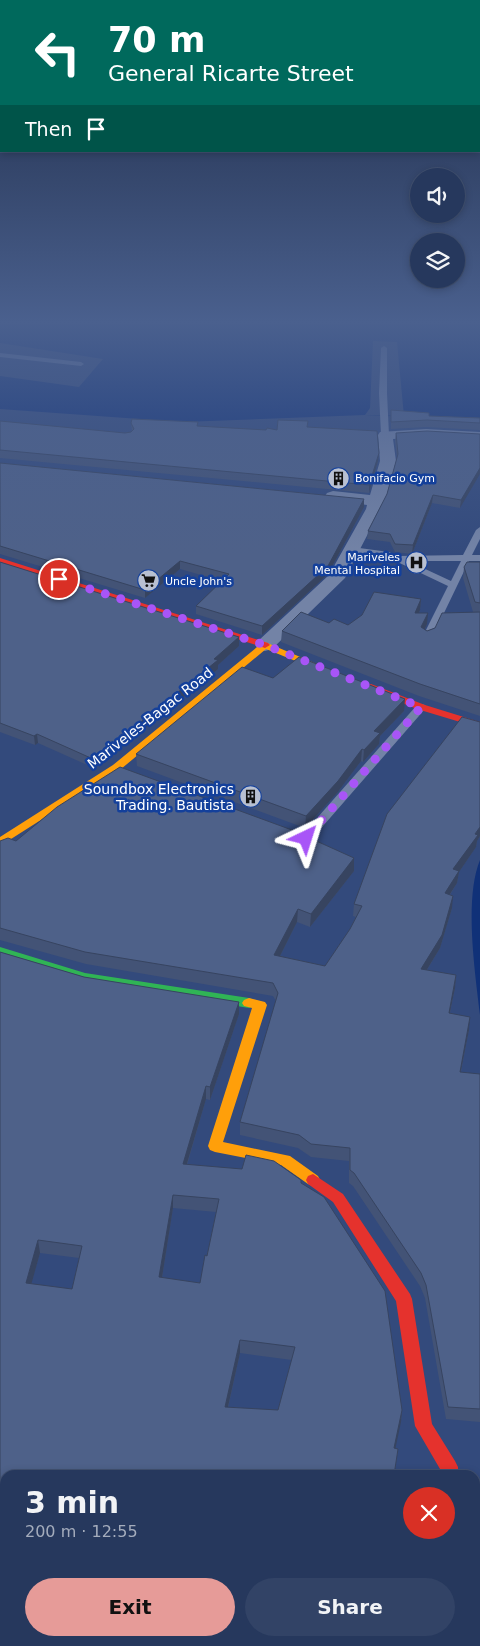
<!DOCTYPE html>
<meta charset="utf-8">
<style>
body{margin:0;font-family:"DejaVu Sans",sans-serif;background:#324366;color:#f1f3f6;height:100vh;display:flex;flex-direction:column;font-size:19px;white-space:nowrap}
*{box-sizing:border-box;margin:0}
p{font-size:16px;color:#a4acbc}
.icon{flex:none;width:28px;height:28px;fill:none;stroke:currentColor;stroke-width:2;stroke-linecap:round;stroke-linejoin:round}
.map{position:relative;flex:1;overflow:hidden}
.drawer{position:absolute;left:0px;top:1470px;width:480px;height:176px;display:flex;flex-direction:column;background:#26385d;border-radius:15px 15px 0 0;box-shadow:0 2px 8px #0003,0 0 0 1px #425272}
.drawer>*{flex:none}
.banner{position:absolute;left:0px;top:0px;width:480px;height:152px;box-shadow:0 2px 8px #0003,0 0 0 1px #425272;background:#00695c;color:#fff;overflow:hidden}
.tools{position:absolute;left:410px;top:168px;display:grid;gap:10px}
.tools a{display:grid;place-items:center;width:55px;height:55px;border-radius:50%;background:#26385d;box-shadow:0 2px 8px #0003,0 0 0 1px #425272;font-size:25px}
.pin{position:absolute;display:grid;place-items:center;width:42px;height:42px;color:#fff;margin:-21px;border:2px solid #fff;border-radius:50%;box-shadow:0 1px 5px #0007}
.me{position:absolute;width:55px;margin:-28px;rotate:41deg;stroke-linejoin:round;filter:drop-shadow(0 0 4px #0008)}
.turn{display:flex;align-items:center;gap:18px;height:105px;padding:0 25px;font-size:22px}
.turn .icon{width:65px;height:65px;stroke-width:2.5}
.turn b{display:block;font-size:35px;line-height:42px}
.then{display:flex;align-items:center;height:48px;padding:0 25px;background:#0003;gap:10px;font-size:19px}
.round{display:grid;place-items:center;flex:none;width:52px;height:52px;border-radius:26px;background:#324366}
.overview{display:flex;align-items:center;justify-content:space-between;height:85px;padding:0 25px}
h1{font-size:30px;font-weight:700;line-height:38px}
.button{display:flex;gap:10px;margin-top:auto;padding:10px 25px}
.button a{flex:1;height:58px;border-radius:30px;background:#e69b98;color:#111;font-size:20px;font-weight:700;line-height:58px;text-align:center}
.button a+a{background:#324366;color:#f1f3f6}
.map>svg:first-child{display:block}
</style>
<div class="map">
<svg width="480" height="1646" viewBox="0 0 480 1646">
<rect width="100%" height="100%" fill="#334a7c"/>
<path fill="#103178" d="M0,324h480v96l-115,-5 -183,7 -182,-13z
M480,860v155c-5,-43 -16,-116 0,-155z"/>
<path fill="#334a7c" d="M373,341l24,1 7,74 -39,-1 5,-7z
M0,343l103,16 -24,28 -79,-11z"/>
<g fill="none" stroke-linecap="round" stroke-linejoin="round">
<path fill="#7383a6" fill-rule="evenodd" d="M384,346l3,2v45l2,42 -4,2 -4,-2 -2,-42 2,-45z
M0,353l81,9 3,2 -3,2 -81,-9z
M480,527v12l-8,16h8v6h-11l-37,77 -5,3 -5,-3 26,-52 -61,-29 -35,-4 -4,-3 4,-3 37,5 9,4 65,-1 13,-25zM408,561h53l-10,20z
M421,704l4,1 1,2 -1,2 -115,132h-8l-2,-3 2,-3 115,-130z"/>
<path fill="#7383a6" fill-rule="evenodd" d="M426,429l54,3v8l-54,-3 -33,2 3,22 -11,40 -40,77 -73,71 -7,2 -7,-2 -3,-4 3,-4 71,-66 37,-66 1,-4 -40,-6 -2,-3 2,-3 6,-2 37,4 10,-34 -2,-26 2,-3z
M388,1641h39l-2,5h-37z"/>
<path fill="#30b455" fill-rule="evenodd" d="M0,947l85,26 164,25 5,2 2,3 -2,3 -5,2 -164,-27 -85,-26z"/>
<path fill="#ff9f0a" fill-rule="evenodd" d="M265,642l73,31 -5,3 -3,-1 -64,-26 -145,120 -121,77v-9l113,-72 149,-122z
M249,998l16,4 2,3 -44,137 67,14 28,20 2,4 -2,4 -5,2 -5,-2 -27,-19 -66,-13 -5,-2 -2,-4 44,-138 -8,-2 -2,-3 2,-3z"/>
<path fill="#e5322d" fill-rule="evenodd" d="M0,558l268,85 2,2 -5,3 -3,-1 -262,-83z
M371,684l54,21 55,17v6l-63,-19 -50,-20 -1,-2 1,-2z
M313,1174l30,20 67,100 2,5 20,125 23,37 3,6v8h-18v-6l-25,-43 -19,-125 -63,-99 -25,-18 -2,-4 2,-4z"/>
</g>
<path fill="#435376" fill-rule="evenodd" d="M391,410l38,6 51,2v12l-54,-3 -35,2z
M0,421l125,12 6,-1 1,-1 -1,-8 135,7h11l31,-9 -1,6 72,26 -1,8 -9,32 -369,-35z
M396,433l84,1 -20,74 -28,-5 -20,51 -17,-2 -5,-10 -23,-3 1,-8 19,-37 10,-36 -2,-17z
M0,463l364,44 -36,67 -66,61 -66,-21v-8l26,-25 -42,-12 -35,29 -145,-44z
M0,562l239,84 -21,19v4l-111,90 -13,9 -56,-25 -3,2 -35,-13z
M480,562v154l-61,-20 -138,-54 1,-11 47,-8 19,2 73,-26 -1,11 -1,3 8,11 -3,6 3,1 46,-19 -10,-34 1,-11z
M273,678l131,33 -24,25 -1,8 -16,18 -2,-1 -24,32 -32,35 -168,-62 -1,-12z
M480,722v114l-3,5 -1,6 -17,25 -2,11 -7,12 2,13 -12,40 -13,22 29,5 -1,13 -5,25 19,17 -8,42 19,2v348l-34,-3 -21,-121 -5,-12 -67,-100 -4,-3v-22l-38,-4 -13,-9 -58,-13v-13l36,-121 -3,-5 -187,-32 -86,-24v-99h16l338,30 -44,56 -13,-5 -17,34 45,10 25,-37 6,-12 -3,-1 1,-12z
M0,952l84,25 155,37 -29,86 -4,-1 -19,66 114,18 101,227 -1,12 -396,53 -1,143 -4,28zM173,1208l43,4 -9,44 -7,27 -38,-5zM40,1253l39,5 -7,31 -41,-5zM240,1353l52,7 -14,50 -50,-2z
M329,1641h71l2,5h-72z"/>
<path fill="#374460" d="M379,453l-1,8 -9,32v-8z
M480,468v6l-20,34 1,-8z
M433,495l-1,8 -20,51 1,-9z
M364,499v8l-36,67 -66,61v-9z
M180,561v8l-35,29v-8z
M421,599l-1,11 -6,14 1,-11z
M428,613l-1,11 -7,15 1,-12z
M239,637v9l-21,19v4l-111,90 -13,9 -1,-9 121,-100z
M405,699l-1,12 -24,25 -1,8 -16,18 1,-12 10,-19z
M37,734l1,9 -3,2 -1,-9z
M362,749l-1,12 -24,32 -32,35 1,-12z
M480,827v9l-3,5 -1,6 -17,25 -2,11 -14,22 2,-12 8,-24z
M354,858v13l-44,56 1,-13z
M453,896l-1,12 -12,40 -20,33 1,-12z
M298,909l-1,13 -23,46v-13z
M456,975l-1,13 -8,38 2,-13z
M239,1002v12l-29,86v-13z
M470,1017l-1,13 -11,55 2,-13z
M206,1086v13l-23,78v-13z
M173,1195v13l-13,82 -1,-13z
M38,1240l2,13 -12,43 -2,-13z
M240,1340v13l-15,67v-13z
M402,1410l-1,12 -8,38 1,-12z
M5,1584v27l-3,19 -2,-9v-8z"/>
<path fill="#4e6189" stroke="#374460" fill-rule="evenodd" d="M391,410l38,3v3l51,2v5l-53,-3 -36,2z
M132,419l66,3 -1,4 69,4 1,-2 10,2 1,-10 30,1 -1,6 70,4 2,22 -10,32 -369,-35v-29l125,12 6,-1 3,-3 -3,-6z
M427,431l53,3v34l-19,32 -28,-5 -20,50 -18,-1 -5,-10 -22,-3 19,-37 11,-40 -2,-21z
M0,463l364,36 -36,67 -66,60 -66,-20 33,-32 -49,-13 -35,29 -145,-44z
M0,562l239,75 -25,22 4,1 -112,90 -13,9 -56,-25 -3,2 -34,-13z
M467,562h13v41l-5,-1 -11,-35z
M374,592l47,7 -6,14h13l-7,14 6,4 8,-3 7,-15 38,-1v92l-60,-20 -138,-53 19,-19 28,11 5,-4 14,6 14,-10z
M299,657l106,42 -31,32 6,2 -16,17 -2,-1 -24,32 -32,35 -170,-62 106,-87 31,11z
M462,717l18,5v105l-5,7 3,1 -25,34 6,2 -14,22 8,3 -11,39 -21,34 35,6 -7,38 21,4 -10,55 20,2v335l-32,-2 -22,-122 -5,-12 -67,-100 -4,-3v-22l-39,-4 -12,-9 -59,-13 38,-129 -5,-10 -188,-31 -85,-24v-87l8,-3 8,3 41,-34 63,-40 172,63 62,28 -43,56 -13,-5 -24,46 51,11 25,-37 12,-23 -8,-2 33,-90z
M0,952l84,25 155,25 -29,85 -4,-1 -23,78 59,5 4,-14 28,6 27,19v3l23,14 61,94 17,119 -8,38 4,1 -4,26h-389v109l-5,29zM173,1195l46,4 -12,57 -2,-1 -5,28 -41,-6zM38,1240l44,6 -10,43 -46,-6zM240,1340l55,7 -17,63 -53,-3z
M475,1517h5v129h-39l2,-1v-4h32z
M0,1618h5v23h286v5h-291z
M334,1641h66l2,5h-67z"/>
<linearGradient id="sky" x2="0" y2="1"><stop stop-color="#1c2944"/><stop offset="0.58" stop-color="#4a608e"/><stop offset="1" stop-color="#4a608e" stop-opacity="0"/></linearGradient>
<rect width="480" height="555" fill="url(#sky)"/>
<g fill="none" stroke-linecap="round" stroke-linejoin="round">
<path stroke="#a855f7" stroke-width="9" stroke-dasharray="0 16.2" d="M59,579l206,66 156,62 -115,131"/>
</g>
<defs>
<symbol id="building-disc" viewBox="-11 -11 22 22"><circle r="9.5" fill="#b8c0d1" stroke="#14409b"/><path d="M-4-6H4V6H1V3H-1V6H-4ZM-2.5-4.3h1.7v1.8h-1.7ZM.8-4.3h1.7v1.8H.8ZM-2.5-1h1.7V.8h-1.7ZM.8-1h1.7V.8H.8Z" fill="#111"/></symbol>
<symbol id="hospital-disc" viewBox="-11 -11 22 22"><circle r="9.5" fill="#b8c0d1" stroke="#14409b"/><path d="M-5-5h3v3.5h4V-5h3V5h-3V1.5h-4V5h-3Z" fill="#111"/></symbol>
<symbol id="supermarket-disc" viewBox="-11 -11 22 22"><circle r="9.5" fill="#b8c0d1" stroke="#14409b"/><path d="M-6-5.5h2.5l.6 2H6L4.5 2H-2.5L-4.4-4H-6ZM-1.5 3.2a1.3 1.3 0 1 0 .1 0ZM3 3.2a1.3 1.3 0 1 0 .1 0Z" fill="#111"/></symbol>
</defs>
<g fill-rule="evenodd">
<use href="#building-disc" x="326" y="466" width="25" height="25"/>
<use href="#hospital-disc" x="404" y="550" width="25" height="25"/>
<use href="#supermarket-disc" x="136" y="568" width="25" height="25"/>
<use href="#building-disc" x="238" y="784" width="25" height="25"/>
</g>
<g text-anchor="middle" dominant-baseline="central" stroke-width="5" stroke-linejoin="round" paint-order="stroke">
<g font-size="11" fill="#fff" stroke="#14409b" text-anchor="start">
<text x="355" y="478">Bonifacio Gym</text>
<text x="400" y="557" text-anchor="end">Mariveles<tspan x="400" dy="13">Mental Hospital</tspan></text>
<text x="165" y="581">Uncle John's</text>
</g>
<g font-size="14" fill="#fff" stroke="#14409b">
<text transform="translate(150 718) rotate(-38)">Mariveles-Bagac Road</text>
</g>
<g font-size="14" fill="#fff" stroke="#14409b" text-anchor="end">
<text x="234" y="789">Soundbox Electronics<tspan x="234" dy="16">Trading. Bautista</tspan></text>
</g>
</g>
</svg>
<div class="tools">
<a><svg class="icon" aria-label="sound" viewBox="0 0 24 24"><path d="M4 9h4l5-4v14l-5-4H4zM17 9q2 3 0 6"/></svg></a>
<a><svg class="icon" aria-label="layers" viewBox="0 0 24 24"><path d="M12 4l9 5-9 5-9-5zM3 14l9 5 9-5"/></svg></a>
</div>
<div class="pin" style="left:59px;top:579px;background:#d93025"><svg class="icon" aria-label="arrive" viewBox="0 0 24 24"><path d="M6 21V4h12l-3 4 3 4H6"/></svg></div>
<svg class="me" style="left:306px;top:838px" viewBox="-20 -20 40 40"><path d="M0-17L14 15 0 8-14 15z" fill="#a855f7" stroke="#fff" stroke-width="4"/></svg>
<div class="banner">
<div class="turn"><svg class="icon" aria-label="left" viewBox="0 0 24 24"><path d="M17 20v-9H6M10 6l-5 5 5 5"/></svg><div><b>70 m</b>General Ricarte Street</div></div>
<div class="then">Then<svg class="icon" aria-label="arrive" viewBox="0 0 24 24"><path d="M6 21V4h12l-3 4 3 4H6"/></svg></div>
</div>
<section class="drawer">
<div class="overview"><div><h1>3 min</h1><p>200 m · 12:55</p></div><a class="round" style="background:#d93025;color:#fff"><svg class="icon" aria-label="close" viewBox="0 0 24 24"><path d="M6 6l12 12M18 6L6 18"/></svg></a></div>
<div class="button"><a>Exit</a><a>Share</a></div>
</section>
</div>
